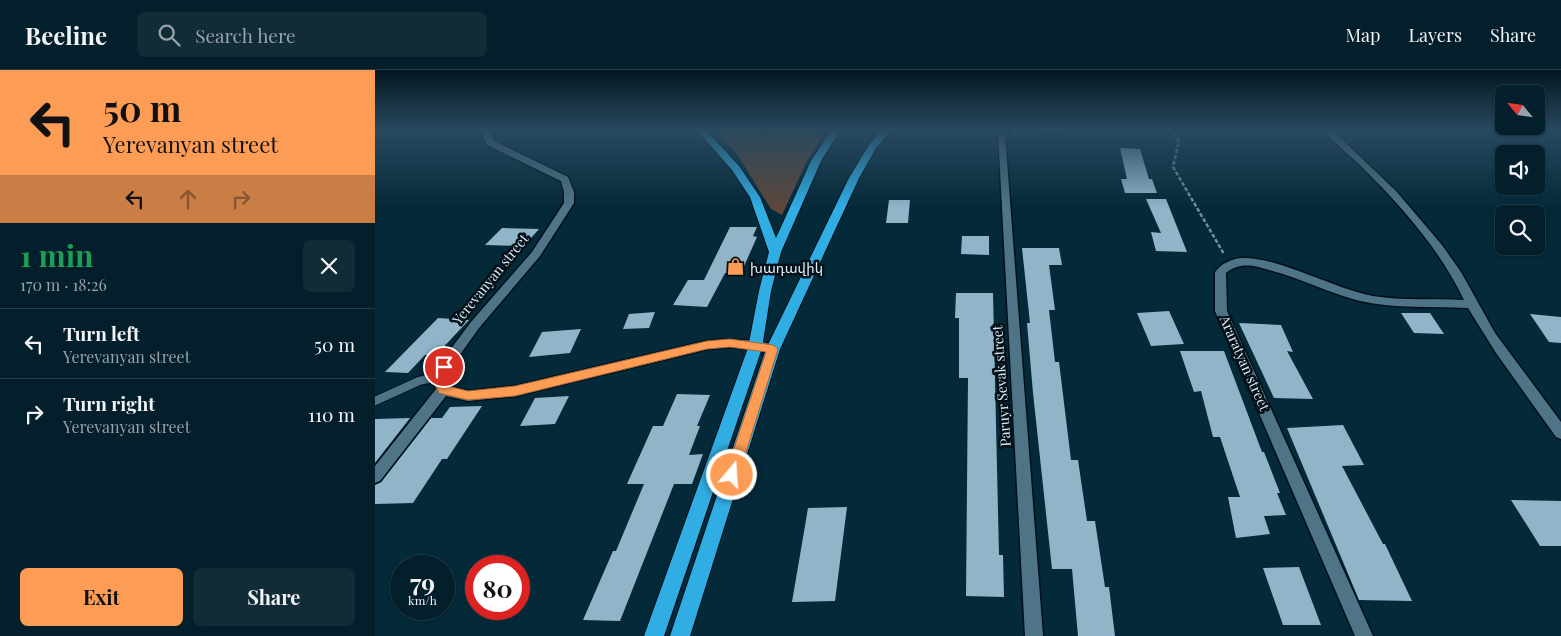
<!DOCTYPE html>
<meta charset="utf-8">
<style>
body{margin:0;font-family:"Playfair Display","Noto Sans Armenian",serif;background:#112c37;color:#f1f3f6;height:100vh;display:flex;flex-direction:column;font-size:19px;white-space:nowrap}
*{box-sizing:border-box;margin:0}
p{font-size:16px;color:#97a2a9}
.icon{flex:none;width:28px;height:28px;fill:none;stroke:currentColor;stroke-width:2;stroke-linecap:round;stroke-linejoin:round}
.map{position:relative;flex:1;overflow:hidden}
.details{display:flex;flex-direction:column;background:#031f2b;width:375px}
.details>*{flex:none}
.hud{background:#fd9d55;color:#111;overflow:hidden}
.needle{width:32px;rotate:299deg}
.controls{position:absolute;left:1120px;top:15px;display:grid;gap:10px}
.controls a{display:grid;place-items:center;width:50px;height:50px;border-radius:8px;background:#031f2b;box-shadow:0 1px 4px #0004,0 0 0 1px #243d47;font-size:25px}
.speed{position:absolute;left:15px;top:485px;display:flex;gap:10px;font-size:25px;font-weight:700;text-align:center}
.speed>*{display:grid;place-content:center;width:65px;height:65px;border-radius:50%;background:#031f2b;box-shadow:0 1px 4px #0004,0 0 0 1px #243d47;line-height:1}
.speed small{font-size:12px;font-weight:400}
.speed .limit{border:8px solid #d22;background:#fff;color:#111}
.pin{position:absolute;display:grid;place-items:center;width:42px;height:42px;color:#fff;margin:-21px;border:2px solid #fff;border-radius:50%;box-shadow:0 1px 5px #0007}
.me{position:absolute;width:55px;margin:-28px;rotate:18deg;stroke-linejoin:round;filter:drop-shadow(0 0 4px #0008)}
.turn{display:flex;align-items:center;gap:18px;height:105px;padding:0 20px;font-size:22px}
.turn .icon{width:65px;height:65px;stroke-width:2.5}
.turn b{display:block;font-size:35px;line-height:42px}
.lanes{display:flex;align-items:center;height:48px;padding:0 20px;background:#0003;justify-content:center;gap:25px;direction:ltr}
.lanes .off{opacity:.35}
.round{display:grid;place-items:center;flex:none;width:52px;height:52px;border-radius:8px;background:#112c37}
.summary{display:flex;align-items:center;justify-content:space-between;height:85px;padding:0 20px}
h1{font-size:30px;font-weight:700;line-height:38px;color:#1e9e55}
.action{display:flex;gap:10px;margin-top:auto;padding:10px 20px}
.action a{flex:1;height:58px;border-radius:8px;background:#fd9d55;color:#111;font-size:20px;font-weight:700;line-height:58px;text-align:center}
.action a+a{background:#112c37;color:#f1f3f6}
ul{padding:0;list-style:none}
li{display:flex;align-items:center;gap:15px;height:70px;padding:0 20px;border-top:1px solid #243d47}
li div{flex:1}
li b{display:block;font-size:19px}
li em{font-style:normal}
header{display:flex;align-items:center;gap:30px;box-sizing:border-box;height:70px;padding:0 25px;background:#031f2b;border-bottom:1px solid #243d47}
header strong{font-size:24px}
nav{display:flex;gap:28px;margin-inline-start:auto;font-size:18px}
.search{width:350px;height:45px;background:#112c37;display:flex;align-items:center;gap:12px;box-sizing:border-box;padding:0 18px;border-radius:8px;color:#97a2a9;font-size:19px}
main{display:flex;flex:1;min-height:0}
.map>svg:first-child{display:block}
</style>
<header>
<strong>Beeline</strong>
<div class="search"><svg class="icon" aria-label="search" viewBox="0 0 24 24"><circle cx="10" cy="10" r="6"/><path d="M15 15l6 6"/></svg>Search here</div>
<nav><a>Map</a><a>Layers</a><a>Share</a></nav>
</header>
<main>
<section class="details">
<div class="hud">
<div class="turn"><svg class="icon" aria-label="left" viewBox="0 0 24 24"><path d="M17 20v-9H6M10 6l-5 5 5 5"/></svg><div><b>50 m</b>Yerevanyan street</div></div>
<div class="lanes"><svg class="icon" aria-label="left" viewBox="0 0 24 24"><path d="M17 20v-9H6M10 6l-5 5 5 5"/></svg><svg class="icon off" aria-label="ahead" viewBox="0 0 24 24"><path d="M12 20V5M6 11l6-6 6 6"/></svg><svg class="icon off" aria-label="right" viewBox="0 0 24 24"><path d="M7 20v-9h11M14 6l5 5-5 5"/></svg></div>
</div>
<div class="summary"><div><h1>1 min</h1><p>170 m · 18:26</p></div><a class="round"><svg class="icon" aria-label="close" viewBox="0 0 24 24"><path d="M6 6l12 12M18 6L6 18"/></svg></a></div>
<ul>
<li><svg class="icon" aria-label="left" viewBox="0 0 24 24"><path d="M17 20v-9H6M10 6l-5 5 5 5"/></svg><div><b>Turn left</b><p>Yerevanyan street</p></div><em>50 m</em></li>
<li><svg class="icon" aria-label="right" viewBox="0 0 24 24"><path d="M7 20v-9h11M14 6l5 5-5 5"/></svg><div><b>Turn right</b><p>Yerevanyan street</p></div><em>110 m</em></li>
</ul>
<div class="action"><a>Exit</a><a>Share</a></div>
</section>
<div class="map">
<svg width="1186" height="566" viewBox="0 0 1186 566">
<rect width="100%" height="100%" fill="#042939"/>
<path fill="#5c473a" d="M338,59h114l-21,34 -24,52 -11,-6 -34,-55z"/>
<path fill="#90b5c9" d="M745,78l20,1 9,30h3l5,14h-32l-4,-14h6z
M771,129h20l21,53 -31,-1 -5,-19 10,1z
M514,130h21l-2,23h-22z
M355,157h27l-4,9 4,1 -16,36h-16l-18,34 -34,-2 15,-25h16z
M127,158l37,1 -15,17 -39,-1z
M587,166h27v19l-28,-1z
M647,178h37l3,17h-13l6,45h-6l6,52h4l12,98h7l9,61h8l10,66h4l6,49h-37l-6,-67h-20l-19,-176 -6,-70h3z
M581,223h37l6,262h4l1,42 -38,-1 2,-218h-9v-60h-4z
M794,241l15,33 -33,2 -14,-33z
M280,242l-6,16 -26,1 6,-15z
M1026,243h29l14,21 -30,-1z
M1155,244l31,3v26l-12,-1z
M63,248l31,2 -33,35h-11l-17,18 -23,-1z
M864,253l42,2 12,27 -6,-1 26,48 -39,-1z
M206,259l-11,24 -41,4 13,-25z
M805,281h44l38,101h2l16,41h-3l9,22 -22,1 6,18 -34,4 -8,-41h12l-20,-60h-7l-12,-46 -7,1z
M302,324l33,1 -13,31h3l-11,29 14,-1 -11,30h-18l-54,137 -37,-1 30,-69h3l28,-67h-17l26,-58h10z
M194,326l-14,28 -35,2 15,-28z
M107,336l-35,53h-5l-29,44 -38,1v-19l6,-3 50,-64h11l8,-11z
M35,348l-35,45v-44z
M968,355l21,40 -22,1 41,78h2l27,57 -53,-1 -72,-172z
M1136,430l50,1v45h-21z
M472,437l-12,94 -43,1 16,-94z
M924,497l22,58h-38l-20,-57z"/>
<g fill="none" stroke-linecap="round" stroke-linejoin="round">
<defs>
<path id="service" d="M0,331l44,-20 18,-4"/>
<path id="minor" d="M105,59h8l6,12 74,36 6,15v11l-34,53 -61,72 -35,49 4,9 20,5 47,-5 192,-45c14,-2 64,-3 72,8l-2,3 -4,1 -43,-6 -23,2 -192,47 -47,5 -22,-5 -66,85 -5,2v-17l61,-77 -5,-12 1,-3 39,-52 61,-70 32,-49v-11l-3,-11 -74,-36z
M947,59h9l65,62 46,54 19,27 34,61 66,89v17l-5,-2 -60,-84 -28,-45c-36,-2 -72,1 -108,-7 -31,-8 -60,-23 -91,-31 -16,-5 -30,-8 -43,3l1,38 146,325h-18l-140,-325v-39c6,-8 16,-13 26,-14 36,-2 93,31 132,38 30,5 61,2 91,4 -24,-50 -61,-92 -100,-131 -14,-14 -30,-26 -42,-40z
M623,63l7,2 38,501h-18z"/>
<path id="trunk" d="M321,59h9l34,37 21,31 16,41 35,-77 21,-32h9l-20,32 -40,91 -10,39 -9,57 -98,288h-20l104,-288 11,-57 10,-39 -19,-55 -18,-27z
M508,59h10l-17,19 -17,30 -79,171 -90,287h-20l96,-287 83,-171 20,-33z"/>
</defs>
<use href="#service" stroke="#00101c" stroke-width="10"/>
<use href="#minor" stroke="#00101c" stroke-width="3"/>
<use href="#trunk" stroke="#00101c" stroke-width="2"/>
<path stroke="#728e9b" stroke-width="2.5" stroke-dasharray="4 2" stroke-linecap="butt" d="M794,59l10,12 -6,26 51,87
M638,64l50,-5"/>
<use href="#service" stroke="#507487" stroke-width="8"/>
<use href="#minor" fill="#507487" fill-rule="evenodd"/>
<use href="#trunk" fill="#30aee4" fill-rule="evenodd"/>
</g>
<linearGradient id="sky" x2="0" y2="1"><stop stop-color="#02171f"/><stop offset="0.43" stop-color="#29495f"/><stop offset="1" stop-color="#29495f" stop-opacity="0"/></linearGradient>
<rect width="1186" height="138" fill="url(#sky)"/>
<path fill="#fd9d55" stroke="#a46637" d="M355,269l43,6 5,4 -39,126 -2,4h-10l-2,-4 41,-123 -36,-5 -23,2 -192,47 -47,4 -29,-7 -8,-16 9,-13 4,-1 6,4 -7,10 5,9 20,5 47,-5 192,-45z"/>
<defs>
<symbol id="shop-bare" viewBox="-9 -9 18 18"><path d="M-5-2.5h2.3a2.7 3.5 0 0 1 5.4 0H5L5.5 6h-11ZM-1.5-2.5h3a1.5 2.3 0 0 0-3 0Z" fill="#fd9d55" stroke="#031017" stroke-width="2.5" paint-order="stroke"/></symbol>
</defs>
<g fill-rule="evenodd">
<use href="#shop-bare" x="348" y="184" width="25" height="25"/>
</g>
<g text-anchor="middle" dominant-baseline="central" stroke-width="5" stroke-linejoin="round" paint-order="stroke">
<g font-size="14" fill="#d9ecf7" stroke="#031017" text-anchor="start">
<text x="375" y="197">խադավիկ</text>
</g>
<g font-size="14" fill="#d9ecf7" stroke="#031017">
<text transform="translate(115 209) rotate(-51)">Yerevanyan street</text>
<text transform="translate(870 293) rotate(66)">Araratyan street</text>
<text transform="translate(626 316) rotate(-94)">Paruyr Sevak street</text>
</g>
</g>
</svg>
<div class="controls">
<a><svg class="needle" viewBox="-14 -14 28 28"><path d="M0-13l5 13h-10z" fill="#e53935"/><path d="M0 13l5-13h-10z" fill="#97a2a9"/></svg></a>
<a><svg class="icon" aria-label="sound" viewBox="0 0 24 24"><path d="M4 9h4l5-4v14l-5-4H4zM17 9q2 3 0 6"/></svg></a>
<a><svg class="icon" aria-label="search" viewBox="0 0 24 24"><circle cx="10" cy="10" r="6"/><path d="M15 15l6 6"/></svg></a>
</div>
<div class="speed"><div>79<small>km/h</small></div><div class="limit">80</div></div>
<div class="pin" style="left:69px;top:297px;background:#d93025"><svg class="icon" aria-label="arrive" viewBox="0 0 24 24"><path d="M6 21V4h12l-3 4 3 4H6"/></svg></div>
<svg class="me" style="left:357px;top:405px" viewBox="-20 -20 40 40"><circle r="17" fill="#fd9d55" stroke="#fff" stroke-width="3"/><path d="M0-11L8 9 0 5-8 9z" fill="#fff"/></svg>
</div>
</main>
